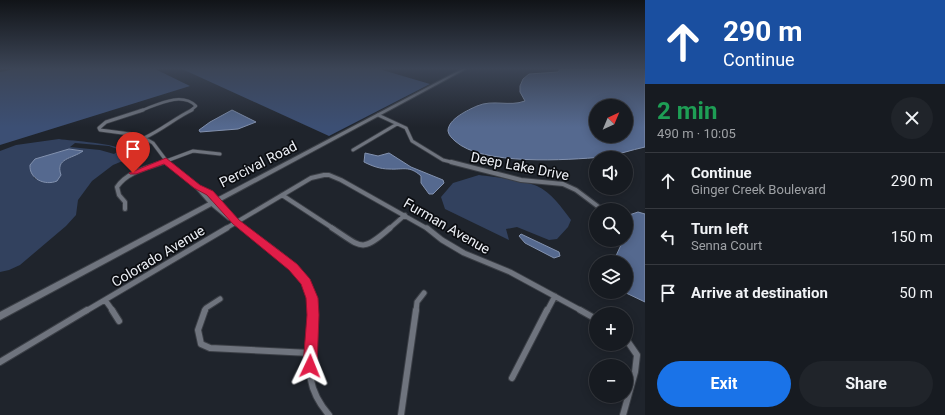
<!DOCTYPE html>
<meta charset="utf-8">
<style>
body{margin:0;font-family:Roboto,sans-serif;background:#20242a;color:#f1f3f6;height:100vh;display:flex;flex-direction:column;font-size:15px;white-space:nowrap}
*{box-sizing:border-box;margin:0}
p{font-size:13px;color:#9ea1a5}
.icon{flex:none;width:22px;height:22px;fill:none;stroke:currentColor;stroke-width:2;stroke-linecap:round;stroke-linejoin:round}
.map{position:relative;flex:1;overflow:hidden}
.details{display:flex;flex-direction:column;background:#171b21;width:300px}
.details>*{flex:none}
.top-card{background:#1a4fa0;color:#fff;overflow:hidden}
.needle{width:26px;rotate:44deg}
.controls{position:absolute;left:589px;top:99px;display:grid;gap:8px}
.controls a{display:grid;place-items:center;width:44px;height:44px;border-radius:50%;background:#171b21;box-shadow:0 2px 10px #0003,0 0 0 1px #36393f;font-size:20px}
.pin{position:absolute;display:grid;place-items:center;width:34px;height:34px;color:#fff;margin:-41px -17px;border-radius:50% 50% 50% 0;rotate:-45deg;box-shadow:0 0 4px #0007}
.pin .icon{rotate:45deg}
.me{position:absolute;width:44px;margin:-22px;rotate:2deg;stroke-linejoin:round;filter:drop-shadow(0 0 3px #0008)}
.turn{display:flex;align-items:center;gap:14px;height:84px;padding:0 12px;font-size:18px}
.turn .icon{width:52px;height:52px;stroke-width:2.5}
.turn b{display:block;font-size:28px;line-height:34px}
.round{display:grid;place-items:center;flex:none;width:42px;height:42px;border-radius:21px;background:#20242a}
.headline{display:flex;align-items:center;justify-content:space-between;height:68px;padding:0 12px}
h1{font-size:24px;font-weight:700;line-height:30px;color:#1e9e55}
.primary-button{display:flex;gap:8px;margin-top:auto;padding:8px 12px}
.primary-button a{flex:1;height:46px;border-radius:24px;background:#1a73e8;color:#fff;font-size:16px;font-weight:700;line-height:46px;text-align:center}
.primary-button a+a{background:#20242a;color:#f1f3f6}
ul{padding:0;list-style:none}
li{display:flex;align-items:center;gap:12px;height:56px;padding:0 12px;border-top:1px solid #36393f}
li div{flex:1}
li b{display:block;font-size:15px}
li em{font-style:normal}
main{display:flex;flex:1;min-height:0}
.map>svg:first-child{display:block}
</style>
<main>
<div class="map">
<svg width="645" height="415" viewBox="0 0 645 415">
<rect width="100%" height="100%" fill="#1f242c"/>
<path fill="#32415e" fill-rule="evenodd" d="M59,139c13,2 58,4 65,12 2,3 1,6 1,9l-12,5 -21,16 -14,19 -2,15 -10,11 -46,39 -11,5 -9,2v-121l16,-6zM75,143l34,3 11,4 -6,4 -14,-4 -30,-3zM69,149l14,2 -20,10 -3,4 -1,4 -14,13 -10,-3 -2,-3 30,-25z
M479,175c14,2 46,5 58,11 14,6 25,22 34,34l-3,7 -11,12 -8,1 -32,-13 -11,2 3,11 -64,-31 -4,-12 12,-14z"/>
<path fill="#3c4f74" d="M15,69h140l35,17 -190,59v-73z
M182,69h197l51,15 -101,52z"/>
<path fill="#55698f" stroke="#8291ae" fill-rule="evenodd" d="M560,69h85v78c-14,3 -28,8 -42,10 -35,3 -121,9 -148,-16 -3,-3 -6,-5 -7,-10 0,-12 20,-21 29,-25 16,-7 32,1 48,-5l-5,-9v-6l3,-7 6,-5 29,-2zM596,106h30v30h-30z
M232,110l24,12 -18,7 -38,3 -1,-2 11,-8z
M69,149l14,2c-11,8 -28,7 -22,24l-4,6c-12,5 -28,-2 -27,-16l5,-6z
M365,153l13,3 11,-3 22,14 32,13 1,3 -11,11h-4l-8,-11v-7c-12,-11 -18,-6 -32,-7 -9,0 -17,-3 -25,-7z
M638,212l7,2v88l-21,-10h2v-30h-20l9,-4 6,-13 7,-8 -2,-13 3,-9z
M521,234l38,18 1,4 -6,2 -29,-15 -6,-7z"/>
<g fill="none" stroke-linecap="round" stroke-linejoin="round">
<defs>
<path id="street-far4" d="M140,111c17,-6 41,-20 56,-5l-6,5"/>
<path id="street-far3" d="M143,110l-37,12 -7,6 1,2 30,4 14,4
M378,115l28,13 6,13 31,19 12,3
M144,138l9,5 15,20
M144,138c18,-8 31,-20 48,-28
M353,150l44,-26
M161,163l32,-12 27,3"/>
<path id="street-far2" d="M167,162l30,25 13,6 26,29
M451,162l70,18 42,4 13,6 24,18
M197,187l15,17 17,14
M282,195l52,34
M125,209v-7l-6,-7 -2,-8c10,-15 30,-19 47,-25
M235,222l9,7
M225,229l86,-51 13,-3h5l12,5 87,49
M389,229l16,-14"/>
<path id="street-far1" d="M243,228c18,13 54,36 64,56 4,8 5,18 6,27
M332,228c31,20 29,25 58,0
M427,228l15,12 22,13 46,19 72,39
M105,300l8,11
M86,311l141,-83
M205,311l1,-3 14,-9
M416,311l1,-9 7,-9
M547,311l8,-15"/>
<path id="street" d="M112,310l7,11
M205,310l-7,20 3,14 9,4 100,5
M313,310c2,43 -16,68 16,105
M580,310l16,9
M0,362l87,-52
M512,378l35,-68
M401,415l15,-105
M623,415l12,-43 2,-17 -11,-16"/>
<path id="secondary" d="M462,69h4l-466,251v-8z"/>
</defs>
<use href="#street-far4" stroke="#3b3f46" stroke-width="3.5"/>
<use href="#street-far3" stroke="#3b3f46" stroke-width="4.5"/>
<use href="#street-far2" stroke="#3b3f46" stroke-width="6"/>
<use href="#street-far1" stroke="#3b3f46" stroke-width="7"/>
<use href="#street" stroke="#3b3f46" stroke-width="8"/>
<use href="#secondary" stroke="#3b3f46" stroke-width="2"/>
<use href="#street-far4" stroke="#6f747e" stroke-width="2.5"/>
<use href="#street-far3" stroke="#6f747e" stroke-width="3"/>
<use href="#street-far2" stroke="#6f747e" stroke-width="4"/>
<use href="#street-far1" stroke="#6f747e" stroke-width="5"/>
<use href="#street" stroke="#6f747e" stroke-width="6"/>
<use href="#secondary" fill="#6f747e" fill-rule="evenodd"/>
</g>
<linearGradient id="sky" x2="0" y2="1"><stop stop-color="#111418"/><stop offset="0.54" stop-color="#3c4556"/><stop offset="1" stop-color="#3c4556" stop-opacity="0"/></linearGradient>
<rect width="645" height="127" fill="url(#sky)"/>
<path fill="#e11d48" stroke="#92132f" d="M166,158l34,27 13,6 26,29 58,44 13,15 8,19 1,17 -2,51 -2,5 -5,2 -5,-2 -2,-5 4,-51 -1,-17 -5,-14 -12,-14 -56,-46 -26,-29 -13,-7 -30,-24 -28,10h-6l-1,-1z"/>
<g text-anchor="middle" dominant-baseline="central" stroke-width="3.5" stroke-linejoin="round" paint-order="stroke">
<g font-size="14" fill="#eceff5" stroke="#0b0d11">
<text transform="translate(258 164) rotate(-27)">Percival Road</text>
<text transform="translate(520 166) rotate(11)">Deep Lake Drive</text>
<text transform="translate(447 226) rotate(30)">Furman Avenue</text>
<text transform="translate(158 256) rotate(-31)">Colorado Avenue</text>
</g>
</g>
</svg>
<div class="controls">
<a><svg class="needle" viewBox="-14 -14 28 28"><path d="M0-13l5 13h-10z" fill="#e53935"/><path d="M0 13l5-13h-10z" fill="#9ea1a5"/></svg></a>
<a><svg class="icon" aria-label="sound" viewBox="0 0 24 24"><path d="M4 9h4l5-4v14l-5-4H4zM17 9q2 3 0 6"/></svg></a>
<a><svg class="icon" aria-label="search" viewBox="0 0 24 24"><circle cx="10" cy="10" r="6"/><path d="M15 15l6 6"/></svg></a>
<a><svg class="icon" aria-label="layers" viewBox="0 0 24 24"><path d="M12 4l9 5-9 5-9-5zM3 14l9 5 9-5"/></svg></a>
<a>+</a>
<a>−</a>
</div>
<div class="pin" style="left:133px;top:173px;background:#d93025"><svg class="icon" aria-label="arrive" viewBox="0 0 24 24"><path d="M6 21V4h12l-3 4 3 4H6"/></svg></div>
<svg class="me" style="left:310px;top:366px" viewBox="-20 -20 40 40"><path d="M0-17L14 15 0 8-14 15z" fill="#e11d48" stroke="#fff" stroke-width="4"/></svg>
</div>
<section class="details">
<div class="top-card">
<div class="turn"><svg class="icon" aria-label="ahead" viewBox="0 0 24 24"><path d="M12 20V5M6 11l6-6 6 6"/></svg><div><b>290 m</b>Continue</div></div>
</div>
<div class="headline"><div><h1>2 min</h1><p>490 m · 10:05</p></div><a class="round"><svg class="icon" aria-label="close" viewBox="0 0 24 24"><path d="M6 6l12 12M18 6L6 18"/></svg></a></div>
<ul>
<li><svg class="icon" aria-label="ahead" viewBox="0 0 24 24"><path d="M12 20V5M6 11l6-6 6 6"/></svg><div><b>Continue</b><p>Ginger Creek Boulevard</p></div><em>290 m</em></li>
<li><svg class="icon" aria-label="left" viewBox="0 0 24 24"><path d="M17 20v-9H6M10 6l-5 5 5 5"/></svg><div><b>Turn left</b><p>Senna Court</p></div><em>150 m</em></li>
<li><svg class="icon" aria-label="arrive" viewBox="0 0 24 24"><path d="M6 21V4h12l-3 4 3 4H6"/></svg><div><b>Arrive at destination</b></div><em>50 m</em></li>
</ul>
<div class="primary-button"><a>Exit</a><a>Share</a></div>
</section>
</main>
